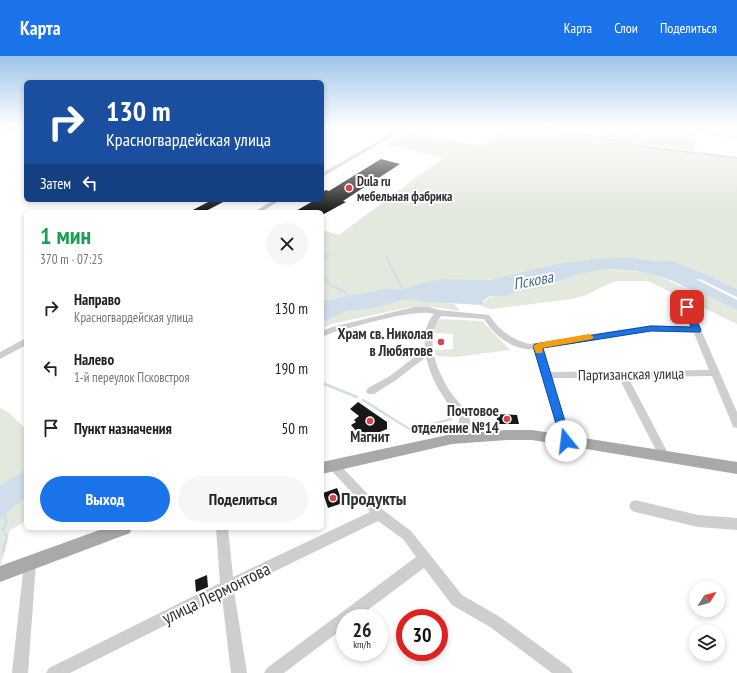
<!DOCTYPE html>
<html lang="ru">
<meta charset="utf-8">
<style>
body{margin:0;font-family:"PT Sans Narrow",sans-serif;background:#f6f6f6;color:#222;height:100vh;display:flex;flex-direction:column;font-size:15px;white-space:nowrap}
*{box-sizing:border-box;margin:0}
p{font-size:13px;color:#767676}
.icon{flex:none;width:22px;height:22px;fill:none;stroke:currentColor;stroke-width:2;stroke-linecap:round;stroke-linejoin:round}
.map{position:relative;flex:1;overflow:hidden}
.sheet{position:absolute;left:24px;top:154px;width:300px;height:320px;display:flex;flex-direction:column;background:#fff;border-radius:6px;box-shadow:0 2px 6px #0003}
.sheet>*{flex:none}
.guide{position:absolute;left:24px;top:24px;width:300px;height:122px;border-radius:6px;box-shadow:0 2px 6px #0003;background:#1a4fa0;color:#fff;overflow:hidden}
.needle{width:26px;rotate:53deg}
.tools{position:absolute;left:689px;top:525px;display:grid;gap:8px}
.tools a{display:grid;place-items:center;width:36px;height:36px;border-radius:50%;background:#fff;box-shadow:0 2px 6px #0003;font-size:20px}
.speed{position:absolute;left:336px;top:553px;display:flex;gap:8px;font-size:20px;font-weight:700;text-align:center}
.speed>*{display:grid;place-content:center;width:52px;height:52px;border-radius:50%;background:#fff;box-shadow:0 2px 6px #0003;line-height:1}
.speed small{font-size:10px;font-weight:400}
.speed .limit{border:6px solid #d22;background:#fff;color:#111}
.pin{position:absolute;display:grid;place-items:center;width:34px;height:34px;color:#fff;margin:-17px;border-radius:8px;box-shadow:0 2px 6px #0006}
.me{position:absolute;width:44px;margin:-22px;rotate:344deg;stroke-linejoin:round;filter:drop-shadow(0 0 3px #0008)}
.turn{display:flex;align-items:center;gap:14px;height:84px;padding:0 16px;font-size:18px}
.turn .icon{width:52px;height:52px;stroke-width:2.5}
.turn b{display:block;font-size:28px;line-height:34px}
.then{display:flex;align-items:center;height:38px;padding:0 16px;background:#0003;gap:8px;font-size:15px}
.round{display:grid;place-items:center;flex:none;width:42px;height:42px;border-radius:21px;background:#f6f6f6}
.summary{display:flex;align-items:center;justify-content:space-between;height:68px;padding:0 16px}
h1{font-size:24px;font-weight:600;line-height:30px;color:#1e9e55}
.button{display:flex;gap:8px;margin-top:auto;padding:8px 16px}
.button a{flex:1;height:46px;border-radius:24px;background:#1a73e8;color:#fff;font-size:16px;font-weight:600;line-height:46px;text-align:center}
.button a+a{background:#f6f6f6;color:#222}
ul{padding:0;list-style:none}
li{display:flex;align-items:center;gap:12px;height:60px;padding:0 16px}
li div{flex:1}
li b{display:block;font-size:15px}
li em{font-style:normal}
header{display:flex;align-items:center;gap:24px;box-sizing:border-box;height:56px;padding:0 20px;background:#1a73e8;color:#fff}
header strong{font-size:19px}
nav{display:flex;gap:22px;margin-inline-start:auto;font-size:14px}
.map>svg:first-child{display:block}
</style>
<header>
<strong>Карта</strong>
<nav><a>Карта</a><a>Слои</a><a>Поделиться</a></nav>
</header>
<div class="map">
<svg width="737" height="617" viewBox="0 0 737 617">
<rect width="100%" height="100%" fill="#fff"/>
<path fill="#e3e9dd" d="M506,71h32l117,22 82,10v130l-38,-18 -30,-11 -12,1 -21,-3 -45,1 -14,2 -68,16 -29,4 -38,-2 -21,4 -19,7 -14,-2 -66,13v-71l17,5 104,-77 -56,-14 23,-13 72,15z
M636,71h101v12l-42,-7v19l-43,-6 -48,-8 3,-5 22,3z
M608,213c15,2 31,2 47,6 13,4 32,16 44,17l38,18v14l-89,-43h-33l-29,14 -14,4 -81,10 -10,-3 3,-4 6,-5 50,-9 40,-14z
M408,243l46,5 6,7 -28,-4h-22l-79,17 -9,4v-7l6,-1 19,-9 23,-2z
M439,263l43,2 28,29 -54,7 -20,-1 -2,-6 19,-1v-15l-20,-1 -1,-6z
M0,352l8,4 18,17v40l-26,16z
M26,441v24l-16,9 -9,34 -1,1v-46z"/>
<path fill="#cfdeea" d="M617,202h19l21,3 12,-1 30,11 38,18v8l-37,-18h-5l9,9 19,7 14,8v7l-38,-18h-5l-21,-11 -18,-6 -20,-4 -27,-2 -28,5 -40,14 -28,5 -7,3h-15l-7,5v4l-56,-3 -19,-3 -38,10 -23,2 -19,9 -6,1v-20l66,-13 14,2 19,-7 21,-4 47,1 69,-16 33,-5z
M26,413v28l-26,22v-34z"/>
<g fill="none" stroke-linecap="round" stroke-linejoin="round">
<path stroke="#cfdeea" stroke-width="1.5" d="M386,199l6,15
M322,206l7,-8"/>
<path stroke="#cfdeea" stroke-width="2" d="M392,213l12,22
M322,218l9,11 14,7 4,5"/>
<path stroke="#cfdeea" stroke-width="2.5" d="M322,327l35,14
M363,344l48,30 40,-11"/>
<path stroke="#cfdeea" stroke-width="3" d="M3,474l3,-6 -1,-11
M3,496l4,-16 -2,-2"/>
<path fill="#cfdeea" fill-rule="evenodd" d="M686,218l51,26v7l-54,-28 -1,-2z"/>
</g>
<path fill="#181818" d="M381,103l19,5 -57,37 3,1 -24,13v-3h-28l21,-12h7v-8l4,-2 3,1z
M212,144h15l-23,12h-15z
M358,346l29,20v7l-24,10 -12,-14 5,-3 -2,-2 5,-4 -9,-7z
M496,358l21,1 2,9h-21z
M337,432l6,15 -15,5 -5,-15z
M207,519l1,12 -12,5 -1,-12z"/>
<g fill="none" stroke-linecap="round" stroke-linejoin="round">
<path fill="#cecece" fill-rule="evenodd" d="M403,71h5l-86,50v-4z
M541,71h9l104,20 83,10v2l-83,-10z
M274,144h7l-20,12h-7z
M684,249h6l1,2 46,105v16l-4,-1 -1,-3 -20,-48 -84,1 42,80 -1,3 -4,2 -4,-2 -42,-82h-67l19,63 -1,3 -4,1 -4,-1 -27,-95c-21,3 -41,-14 -51,-30l-43,-3c-18,22 -4,57 11,78 5,7 13,14 17,22 2,7 1,18 -2,24l-4,1 -4,-1 -1,-3 1,-19c-15,-18 -28,-38 -33,-61l-30,23 -22,14h-6l-2,-3 2,-3 22,-12 35,-27c-1,-13 0,-24 9,-35 -21,-6 -77,13 -100,18l-12,5v-6l10,-4 82,-20h15l10,3 50,5c10,15 23,25 40,29l122,-19 40,2 -8,-20zM651,275l43,2 15,37 -159,2 -7,-24z
M26,282v7l-26,14v-7z
M334,405l4,2 45,47 28,21 51,64 38,22 70,51 3,5h-21l-62,-46 -38,-22 -28,-37 -67,50h-12v9l-61,46h-20l3,-5 149,-111 -13,-18 -25,-18 -144,70 13,82h-16l-9,-76 -152,76h-24l3,-5 171,-85 -4,-55h12l5,49 137,-65 -40,-43 -1,-3 1,-3z
M635,444l63,15 39,3v12l-39,-3 -63,-15 -4,-2 -2,-4 2,-4z
M30,501l5,1 1,5 -8,110h-16l12,-110 1,-5z"/>
<path fill="#a9a9a9" fill-rule="evenodd" d="M507,374h25l205,32v12l-205,-34h-25l-55,4 -130,30v-12l130,-28z
M105,472h27l-2,5 -130,49v-16z"/>
<defs>
<path id="rail" d="M0,76l19,-5"/>
</defs>
<use href="#rail" stroke="#868686" stroke-width="2"/>
<use href="#rail" stroke="#fff" stroke-width="1" stroke-dasharray="3.5" stroke-linecap="butt"/>
</g>
<linearGradient id="sky" x2="0" y2="1"><stop stop-color="#9ec5e9"/><stop offset="0.45" stop-color="#fff"/><stop offset="1" stop-color="#fff" stop-opacity="0"/></linearGradient>
<rect width="737" height="157" fill="url(#sky)"/>
<path fill="#1a73e8" stroke="#114b97" d="M687,248l4,3 10,23 -1,2 -49,-1 -108,17 28,93 -2,3 -3,1 -4,-1 -29,-98 2,-2 116,-18 40,1 -8,-20z"/>
<path fill="#f59e0b" d="M589,278l5,3 -2,2 -49,9 -1,5h-6l-3,-7 5,-3z"/>
<g fill="#d54549" stroke="#fff" stroke-width="1.5">
<circle cx="349" cy="132" r="4"/>
<circle cx="441" cy="286" r="4"/>
<circle cx="507" cy="363" r="4"/>
<circle cx="370" cy="365" r="4"/>
<circle cx="333" cy="442" r="4"/>
</g>
<g text-anchor="middle" dominant-baseline="central" stroke-width="4" stroke-linejoin="round" paint-order="stroke">
<g font-size="13" font-weight="bold" fill="#313131" stroke="#fff" text-anchor="start">
<text x="357" y="125">Dula ru<tspan x="357" dy="15">мебельная фабрика</tspan></text>
</g>
<g font-size="15" font-weight="bold" fill="#313131" stroke="#fff" text-anchor="end">
<text x="433" y="277">Храм св. Николая<tspan x="433" dy="17">в Любятове</tspan></text>
<text x="499" y="354">Почтовое<tspan x="499" dy="17">отделение №14</tspan></text>
<text x="370" y="380" text-anchor="middle">Магнит</text>
</g>
<g font-size="15" fill="#313131" stroke="#fff">
<text transform="translate(631 318) rotate(-1)">Партизанская улица</text>
</g>
<g font-size="16" font-style="italic" fill="#466d8c" stroke="#fff">
<text transform="translate(533 224) rotate(-11)">Пскова</text>
</g>
<g font-size="18" font-weight="bold" fill="#313131" stroke="#fff" text-anchor="start">
<text x="341" y="442">Продукты</text>
</g>
<g font-size="18" fill="#313131" stroke="#fff">
<text transform="translate(216 537) rotate(-26)">улица Лермонтова</text>
</g>
</g>
</svg>
<div class="tools">
<a><svg class="needle" viewBox="-14 -14 28 28"><path d="M0-13l5 13h-10z" fill="#e53935"/><path d="M0 13l5-13h-10z" fill="#767676"/></svg></a>
<a><svg class="icon" aria-label="layers" viewBox="0 0 24 24"><path d="M12 4l9 5-9 5-9-5zM3 14l9 5 9-5"/></svg></a>
</div>
<div class="speed"><div>26<small>km/h</small></div><div class="limit">30</div></div>
<div class="pin" style="left:687px;top:251px;background:#d93025"><svg class="icon" aria-label="arrive" viewBox="0 0 24 24"><path d="M6 21V4h12l-3 4 3 4H6"/></svg></div>
<svg class="me" style="left:566px;top:385px" viewBox="-20 -20 40 40"><circle r="19" fill="#fff"/><path d="M0-13L10 11 0 6-10 11z" fill="#1a73e8"/></svg>
<div class="guide">
<div class="turn"><svg class="icon" aria-label="right" viewBox="0 0 24 24"><path d="M7 20v-9h11M14 6l5 5-5 5"/></svg><div><b>130 m</b>Красногвардейская улица</div></div>
<div class="then">Затем<svg class="icon" aria-label="left" viewBox="0 0 24 24"><path d="M17 20v-9H6M10 6l-5 5 5 5"/></svg></div>
</div>
<section class="sheet">
<div class="summary"><div><h1>1 мин</h1><p>370 m · 07:25</p></div><a class="round"><svg class="icon" aria-label="close" viewBox="0 0 24 24"><path d="M6 6l12 12M18 6L6 18"/></svg></a></div>
<ul>
<li><svg class="icon" aria-label="right" viewBox="0 0 24 24"><path d="M7 20v-9h11M14 6l5 5-5 5"/></svg><div><b>Направо</b><p>Красногвардейская улица</p></div><em>130 m</em></li>
<li><svg class="icon" aria-label="left" viewBox="0 0 24 24"><path d="M17 20v-9H6M10 6l-5 5 5 5"/></svg><div><b>Налево</b><p>1-й переулок Псковстроя</p></div><em>190 m</em></li>
<li><svg class="icon" aria-label="arrive" viewBox="0 0 24 24"><path d="M6 21V4h12l-3 4 3 4H6"/></svg><div><b>Пункт назначения</b></div><em>50 m</em></li>
</ul>
<div class="button"><a>Выход</a><a>Поделиться</a></div>
</section>
</div>
